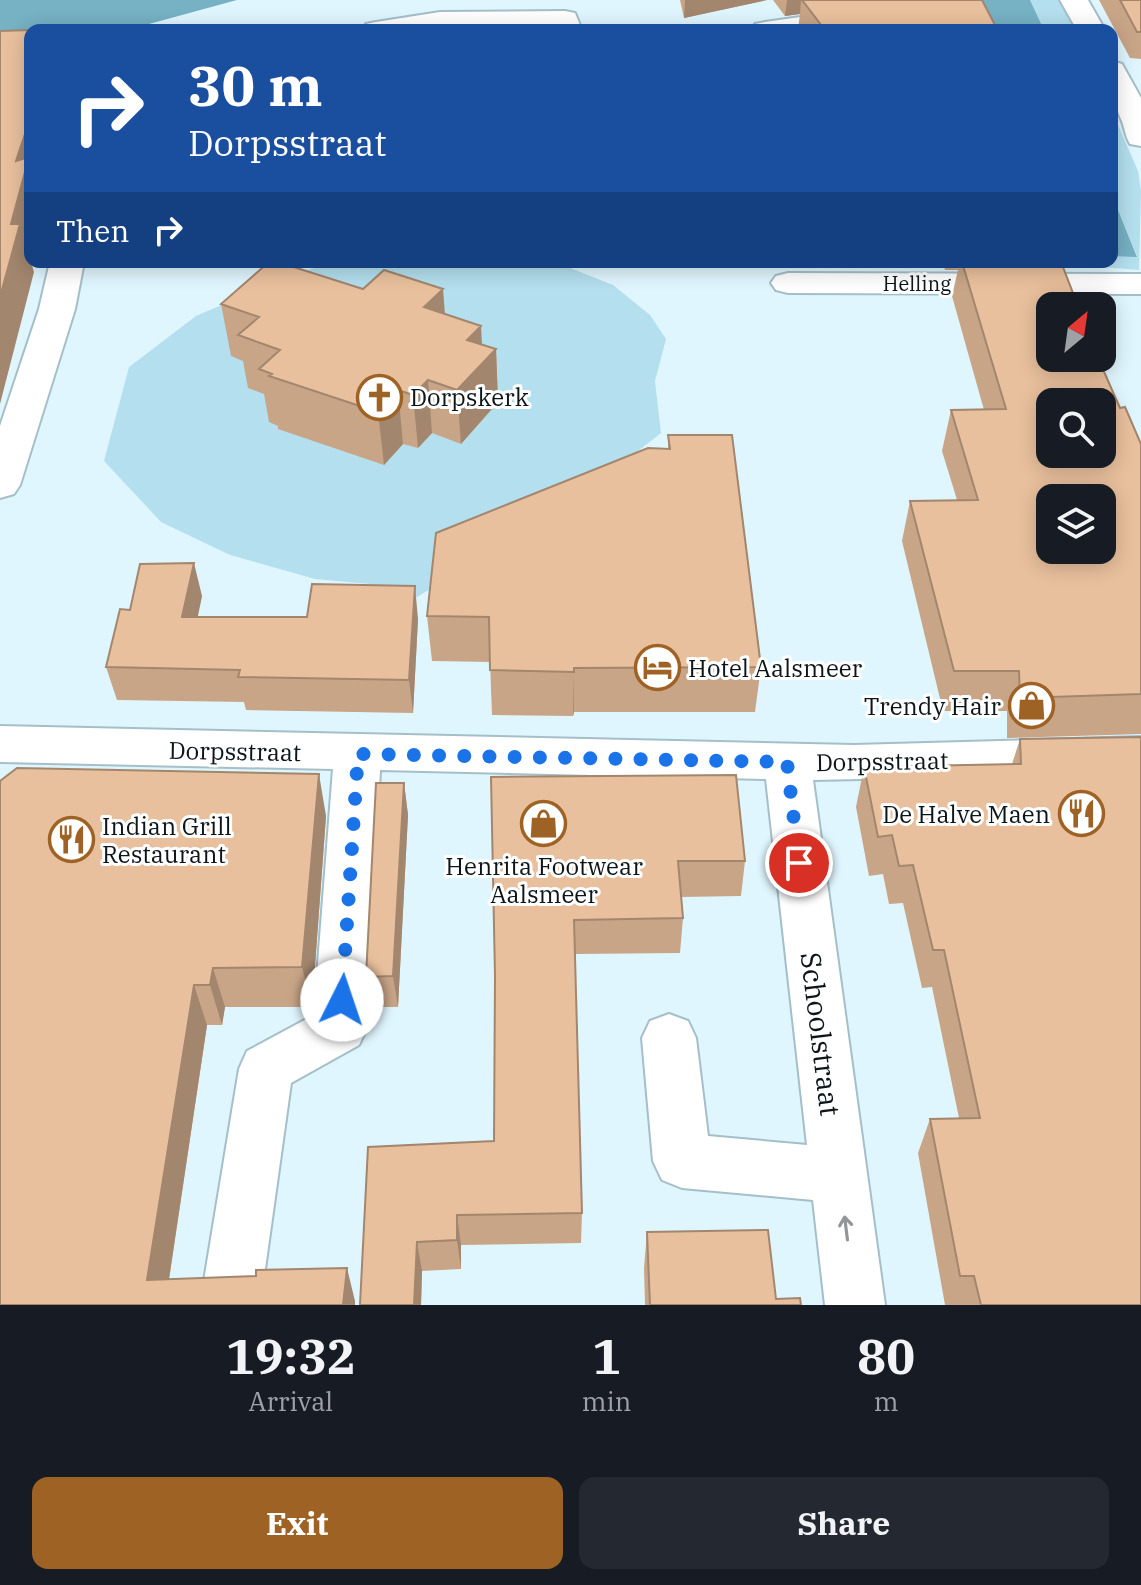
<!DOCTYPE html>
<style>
body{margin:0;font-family:"IBM Plex Serif",serif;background:#242831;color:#f1f3f6;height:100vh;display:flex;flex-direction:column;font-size:30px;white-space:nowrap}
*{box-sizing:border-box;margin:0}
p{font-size:26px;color:#9ea1a6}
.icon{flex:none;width:44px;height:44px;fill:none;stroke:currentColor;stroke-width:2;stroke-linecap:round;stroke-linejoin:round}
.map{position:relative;height:1305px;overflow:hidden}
.drawer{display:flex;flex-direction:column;background:#171b24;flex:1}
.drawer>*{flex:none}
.top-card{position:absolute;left:24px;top:24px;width:1094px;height:244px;border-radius:16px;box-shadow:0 4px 20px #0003;background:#1a4fa0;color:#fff;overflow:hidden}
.needle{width:52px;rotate:29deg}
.buttons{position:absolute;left:1036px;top:292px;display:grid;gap:16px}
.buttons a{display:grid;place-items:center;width:80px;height:80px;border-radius:16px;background:#171b24;box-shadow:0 4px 20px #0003;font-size:40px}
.pin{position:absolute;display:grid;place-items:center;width:68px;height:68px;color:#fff;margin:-34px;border:4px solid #fff;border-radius:50%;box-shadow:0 2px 8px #0007}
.me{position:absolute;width:88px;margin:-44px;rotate:4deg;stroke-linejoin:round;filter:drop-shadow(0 0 6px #0008)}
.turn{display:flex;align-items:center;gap:28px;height:168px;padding:0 32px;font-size:36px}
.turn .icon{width:104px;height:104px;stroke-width:2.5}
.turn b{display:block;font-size:56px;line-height:68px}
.then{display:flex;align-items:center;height:76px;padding:0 32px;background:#0003;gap:16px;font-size:30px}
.eta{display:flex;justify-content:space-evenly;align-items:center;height:136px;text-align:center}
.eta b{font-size:48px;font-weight:700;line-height:56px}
.action{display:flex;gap:16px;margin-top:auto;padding:16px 32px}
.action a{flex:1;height:92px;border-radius:16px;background:#9f6225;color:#fff;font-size:32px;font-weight:700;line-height:92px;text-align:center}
.action a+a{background:#242831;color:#f1f3f6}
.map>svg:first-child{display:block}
</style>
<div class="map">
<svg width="1141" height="1305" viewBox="0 0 1141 1305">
<rect width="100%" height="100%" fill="#e0f6fe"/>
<path fill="#b4dfee" d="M1030,0h33l13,30h-32z
M1112,111l26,60 3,20 -2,79 -51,-4v-4h24v-6h25l-25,-61z
M332,262h223l58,23 37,30 16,24 -11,42 6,52c-79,64 -165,116 -252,169l-39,-18 -55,-5 -85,-24 -69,-33 -57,-61 25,-94 67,-51 86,-37z"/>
<path fill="#76b1c4" d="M0,0h237l-110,30h-97v27l-30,11z
M961,0h69l14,30h-70z
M1112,195l25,62 -25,-1z"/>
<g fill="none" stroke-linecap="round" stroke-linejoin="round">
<defs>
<path id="minor" d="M1060,0h28l17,30h-28z
M857,9l10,2 4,6 -4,6 -43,7h-73l4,-6 10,-2z
M565,11l10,2 7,17h-28l-1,-3 -191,3 4,-6 10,-2 64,-10z
M1112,61l10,3 19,34v48l-11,-2c-5,-8 -5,-16 -9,-25 -10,-24 -9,-31 -9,-58z
M50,262h34l-9,47 -55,176 -6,9 -14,4v-72l39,-117z
M788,273l353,1v20l-353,-1 -12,-3 -5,-7 5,-7z
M0,726l854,19 287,-8v36l-328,7 72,525h-60l-12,-105 -131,-12 -20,-8 -9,-19 -11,-123 8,-17 19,-7 19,7 8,17 12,98 99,9 -41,-366 -386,-9 -13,258 -8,17 -68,38 -31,222h-60l39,-236 8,-18 67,-36 19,-246 -333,-7z"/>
</defs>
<use href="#minor" stroke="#a5bfc9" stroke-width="4"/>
<use href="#minor" fill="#fff" fill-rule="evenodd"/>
</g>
<path fill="#c8a587" d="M680,0h87l-83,18z
M773,0h209l14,27 -1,3h-197l2,-16 -15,2z
M1099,0h42v59l-11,-1z
M943,262h118l-11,44 70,102 21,36v290l-134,4v-27h-64l-41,-170 8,-40 47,-1 -15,-49 9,-41h33l-32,-114 6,-26h-13z
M363,289l82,25 37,31 14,4 2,53 -37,42 -29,-11 -14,15 -15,-4 -19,21 -106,-36v-3l-9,-4 -5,-28 -16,-6 -5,-27 -12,-5 -10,-52z
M668,435l93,232 -6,45h-181l-1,4 -81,-1 -2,-53 -58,-1 -5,-45 241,-167z
M202,596l-5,21 221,2 -5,94 -167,-3 -2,-8 -127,-2 -11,-33 24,-57z
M1020,739l121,566h-196l-27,-152 12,-34 29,-1 -27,-131 -10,1 -19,-85 -14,1 -6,-30 -14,2 -13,-69 8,-40 148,-3z
M17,768l309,48 -14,191h-87l-3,18h-15l-38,255 186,21v4h-355z
M736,775l9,86 -4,35 -60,1 2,21 -3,35 -105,1 7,259 -1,30 -120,2v24l-39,2 -1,34h-61l134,-164 1,-165z
M404,783l4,32 -10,192h-27l-5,-30z
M647,1232l129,67 25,6h-156l-1,-37z"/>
<path fill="#a3866e" d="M685,0h82l-83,18z
M787,0h14l-1,14 -15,2z
M30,119l-1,136 1,7h1l3,10 -34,132v-107l11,-73 5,-63z
M443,289l4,52 -23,-34z
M481,326l2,37 13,-14 2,53 -37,42 -4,-54 10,-50z
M428,380l4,53 -14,15 -5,-53z
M398,390l5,54 -19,21 -6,-53z
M194,563l8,33 -11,54 -9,-33z
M415,586l3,33 -5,94 -4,-33z
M574,668v44l-1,4 1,-44z
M319,774l7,42 -14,191 -10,-40z
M404,783l4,32 -10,192 -5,-31z
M213,968l12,39 -3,18 -12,-40z
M194,985l13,40 -42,280 -18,-25z
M457,1215l4,30v24l-4,-29z
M417,1242l5,29 -1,34h-7z
M347,1268l8,33v4h-12z"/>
<path fill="#e9c09d" stroke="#a3866e" stroke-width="2" fill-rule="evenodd" d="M802,0h180l14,27h-8l1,3h-164z
M1120,0h21v32h-4z
M30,30v89l-14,42 13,-4 -18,67h9l-20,73v-266z
M269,262h9l85,27 21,-19 59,19 -19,18 57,19 -14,14 29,9 -39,41 -29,-10 -15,15 -15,-5 -20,22 -109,-36 3,-2 -13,-5 21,-19 -42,-15 21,-18 -38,-13z
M962,262h99l17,44h-28v52h48l22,50 5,-1 16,37v250l-121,4 -1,-27h-65l-44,-170 68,-1 -27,-90 55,-1zM1050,402h52v52h-52zM1050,498h52v52h-52z
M668,435h64l29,232 -187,1v4l-84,-2 -1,-53 -62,-1 9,-83 212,-85 22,1z
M194,563l-12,54h125l5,-33 103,2 -6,94 -171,-3 2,-7 -134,-3 14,-58 10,1 10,-46z
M1141,737v568h-160l-7,-29h-14l-30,-157 50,-1 -36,-168h-11l-20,-85 -14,1 -7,-31 -14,2 -14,-70 157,-3 -1,-25z
M17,768l302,6 -17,193 -89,1 -3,17h-16l-47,295 109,-4v-6l91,-2 -4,37h-343v-524z
M736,775l9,86h-67l5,57 -109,2 8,293 -125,2v25l-40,2 -3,63h-54l8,-158 126,-6 1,-165 -4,-199z
M376,783h28l-11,193 -27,1z
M768,1230l8,69 24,-1 1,7h-151l-3,-73z"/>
<defs><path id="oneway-shaft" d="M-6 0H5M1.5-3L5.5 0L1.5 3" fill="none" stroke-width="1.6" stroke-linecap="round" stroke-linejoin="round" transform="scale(2)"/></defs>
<use stroke="#929698" href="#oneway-shaft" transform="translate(846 1228) rotate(-97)"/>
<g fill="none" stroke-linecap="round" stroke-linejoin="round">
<path stroke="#1a73e8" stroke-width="14" stroke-dasharray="0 25.2" d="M342,1000l16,-246 429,8 12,101"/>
</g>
<defs>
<symbol id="church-ring" viewBox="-11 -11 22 22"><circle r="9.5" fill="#fff" stroke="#9f6225" stroke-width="1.5"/><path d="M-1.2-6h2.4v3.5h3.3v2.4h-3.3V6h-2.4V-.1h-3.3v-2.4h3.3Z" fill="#9f6225"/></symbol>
<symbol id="hotel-ring" viewBox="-11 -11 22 22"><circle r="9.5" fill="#fff" stroke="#9f6225" stroke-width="1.5"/><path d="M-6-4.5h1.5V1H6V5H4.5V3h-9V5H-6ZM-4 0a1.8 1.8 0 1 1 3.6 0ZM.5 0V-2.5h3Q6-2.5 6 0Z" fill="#9f6225"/></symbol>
<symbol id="shop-ring" viewBox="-11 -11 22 22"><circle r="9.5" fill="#fff" stroke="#9f6225" stroke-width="1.5"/><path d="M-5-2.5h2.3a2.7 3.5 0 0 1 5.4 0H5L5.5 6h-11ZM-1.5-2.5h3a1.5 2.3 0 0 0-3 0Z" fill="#9f6225"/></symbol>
<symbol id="restaurant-ring" viewBox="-11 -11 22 22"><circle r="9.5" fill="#fff" stroke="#9f6225" stroke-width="1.5"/><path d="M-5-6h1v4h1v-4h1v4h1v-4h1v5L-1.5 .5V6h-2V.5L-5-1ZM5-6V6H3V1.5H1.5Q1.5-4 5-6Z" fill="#9f6225"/></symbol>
</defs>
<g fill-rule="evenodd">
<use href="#church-ring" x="354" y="372" width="51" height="51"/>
<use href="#hotel-ring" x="632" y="642" width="51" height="51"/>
<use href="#shop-ring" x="1006" y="680" width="51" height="51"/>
<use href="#restaurant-ring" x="1056" y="788" width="51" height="51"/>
<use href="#shop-ring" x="518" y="798" width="51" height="51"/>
<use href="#restaurant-ring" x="46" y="814" width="51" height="51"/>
</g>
<g text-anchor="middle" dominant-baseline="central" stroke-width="6" stroke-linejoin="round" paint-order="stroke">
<g font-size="20" fill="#0c1619" stroke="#fff">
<text x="917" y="283">Helling</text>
</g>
<g font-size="24" fill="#0c1619" stroke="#fff" text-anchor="start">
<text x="410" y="397">Dorpskerk</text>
<text x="688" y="668">Hotel Aalsmeer</text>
<text x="1001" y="706" text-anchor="end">Trendy Hair</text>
<text x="1050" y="814" text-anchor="end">De Halve Maen</text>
<text x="102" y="826">Indian Grill<tspan x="102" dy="28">Restaurant</tspan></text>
<text x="544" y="866" text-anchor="middle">Henrita Footwear<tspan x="544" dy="28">Aalsmeer</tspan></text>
</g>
<g font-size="24" fill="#0c1619" stroke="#fff">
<text transform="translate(235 751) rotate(1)">Dorpsstraat</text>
<text transform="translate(882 761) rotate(-1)">Dorpsstraat</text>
</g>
<g font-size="28" fill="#0c1619" stroke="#fff">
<text transform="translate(821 1034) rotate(83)">Schoolstraat</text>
</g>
</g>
</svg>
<div class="buttons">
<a><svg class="needle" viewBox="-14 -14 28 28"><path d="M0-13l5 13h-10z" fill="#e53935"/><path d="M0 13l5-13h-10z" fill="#9ea1a6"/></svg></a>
<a><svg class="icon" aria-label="search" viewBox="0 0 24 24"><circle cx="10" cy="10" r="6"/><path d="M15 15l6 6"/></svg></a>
<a><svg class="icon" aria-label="layers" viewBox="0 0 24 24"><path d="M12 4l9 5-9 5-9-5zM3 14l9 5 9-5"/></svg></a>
</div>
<div class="pin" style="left:799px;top:863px;background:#d93025"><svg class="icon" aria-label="arrive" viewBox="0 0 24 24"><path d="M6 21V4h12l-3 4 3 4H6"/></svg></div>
<svg class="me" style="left:342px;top:1000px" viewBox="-20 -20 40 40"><circle r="19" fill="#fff"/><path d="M0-13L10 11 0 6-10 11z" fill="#1a73e8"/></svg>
<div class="top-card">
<div class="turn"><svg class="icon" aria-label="right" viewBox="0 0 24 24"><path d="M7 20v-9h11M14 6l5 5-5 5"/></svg><div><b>30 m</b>Dorpsstraat</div></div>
<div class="then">Then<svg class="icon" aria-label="right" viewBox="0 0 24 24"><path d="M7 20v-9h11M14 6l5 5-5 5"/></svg></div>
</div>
</div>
<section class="drawer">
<div class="eta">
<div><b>19:32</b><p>Arrival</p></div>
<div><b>1</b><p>min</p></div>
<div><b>80</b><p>m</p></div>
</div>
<div class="action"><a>Exit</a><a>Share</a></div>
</section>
